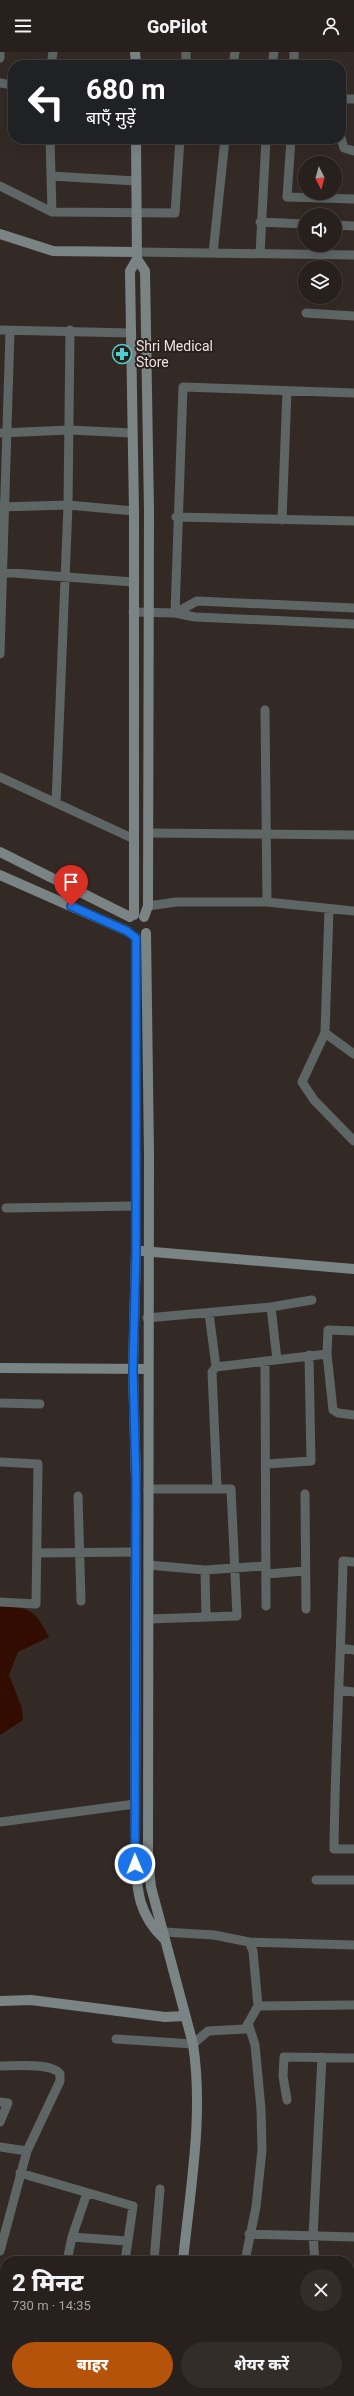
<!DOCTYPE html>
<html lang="hi">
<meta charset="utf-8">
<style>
body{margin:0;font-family:Roboto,"Noto Sans Devanagari",sans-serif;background:#332d29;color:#f1f3f6;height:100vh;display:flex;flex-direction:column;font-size:15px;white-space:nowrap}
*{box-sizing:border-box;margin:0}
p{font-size:13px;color:#a4a3a3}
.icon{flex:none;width:22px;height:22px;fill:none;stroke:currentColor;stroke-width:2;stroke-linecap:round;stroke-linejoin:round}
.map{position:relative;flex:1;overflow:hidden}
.side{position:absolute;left:0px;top:2204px;width:354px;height:140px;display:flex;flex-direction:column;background:#27201c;border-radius:16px 16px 0 0;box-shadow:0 4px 16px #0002,0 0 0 1px #433e3b}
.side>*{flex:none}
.banner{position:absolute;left:8px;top:8px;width:338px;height:84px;border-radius:16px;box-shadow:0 4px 16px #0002,0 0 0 1px #433e3b;background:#202124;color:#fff;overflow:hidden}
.needle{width:26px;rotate:174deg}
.tools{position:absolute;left:298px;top:104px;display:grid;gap:8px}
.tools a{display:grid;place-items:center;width:44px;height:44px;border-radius:50%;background:#27201c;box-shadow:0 4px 16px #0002,0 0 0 1px #433e3b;font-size:20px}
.pin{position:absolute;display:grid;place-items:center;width:34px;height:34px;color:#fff;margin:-41px -17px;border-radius:50% 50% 50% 0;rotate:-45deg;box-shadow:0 0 4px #0007}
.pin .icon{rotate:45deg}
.me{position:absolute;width:44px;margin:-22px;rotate:359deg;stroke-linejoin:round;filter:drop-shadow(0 0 3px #0008)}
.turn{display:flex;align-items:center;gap:14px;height:84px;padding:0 12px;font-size:18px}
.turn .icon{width:52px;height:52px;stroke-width:2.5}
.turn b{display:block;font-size:28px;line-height:34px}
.round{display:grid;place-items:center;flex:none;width:42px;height:42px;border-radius:21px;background:#332d29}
.headline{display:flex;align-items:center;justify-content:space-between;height:68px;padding:0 12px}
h1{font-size:24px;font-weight:800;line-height:30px}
.primary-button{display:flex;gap:8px;margin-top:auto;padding:8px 12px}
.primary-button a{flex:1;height:46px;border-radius:24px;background:#b45309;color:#fff;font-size:16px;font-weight:800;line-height:46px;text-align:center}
.primary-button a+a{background:#332d29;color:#f1f3f6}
header{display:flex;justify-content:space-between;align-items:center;height:52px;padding:0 12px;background:#27201c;font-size:18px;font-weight:800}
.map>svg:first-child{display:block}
</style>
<header><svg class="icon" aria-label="menu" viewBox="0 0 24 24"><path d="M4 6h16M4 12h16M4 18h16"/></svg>GoPilot<svg class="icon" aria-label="person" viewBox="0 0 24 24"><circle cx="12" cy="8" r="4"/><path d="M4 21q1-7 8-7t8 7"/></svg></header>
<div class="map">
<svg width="354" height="2344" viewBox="0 0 354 2344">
<rect width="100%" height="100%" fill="#342a25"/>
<path fill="#5d270d" d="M22,2339h55l-1,5h-57z"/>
<path fill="#330c00" d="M0,1554c31,2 34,3 49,31l-31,15 -9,23 13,33 1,12 -23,15z"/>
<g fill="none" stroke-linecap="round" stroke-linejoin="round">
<path stroke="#5e6565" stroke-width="9" d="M0,6v-6
M51,13l2,-13
M186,13v-13
M233,13l2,-13
M272,13l2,-13
M294,13v-13
M0,31l13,2
M341,54l2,-7h11
M341,86l3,10 10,3
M50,87l2,73
M291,87l-4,58 67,2
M51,124l85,5
M0,134l52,26 123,1 5,-74
M260,170l45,2
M335,173l19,1
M137,200l217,3
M213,201l12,-114
M260,202l6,-115
M306,261l48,3
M0,278l131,3
M1,381l68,-3 63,3
M0,455l68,-2 66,6
M176,465l178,4
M282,468l5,-129
M0,520l133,10
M133,560l42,1 20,4 159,7
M175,561l8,-226 171,6
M175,561l22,-12 157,7
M0,602l10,-323
M265,658l2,192
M0,725l134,62
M56,751l12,-298 2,-175
M148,781l206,2
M148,854l28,-4h91l87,9
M329,857l-4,124 -23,49 12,18 40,41
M325,981l29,21
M6,1156l130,-2
M271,1255l6,53
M209,1261l7,54 -4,5 5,115
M147,1266l124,-11 41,-7
M327,1302l6,56 5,3 16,2
M265,1309l1,245
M216,1315l111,-13 1,-24 26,1
M0,1351l40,1
M0,1410l38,2 -2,140 -36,-2
M267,1412l44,-3 -2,-106
M148,1437h83l6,127 -88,3
M305,1442l1,115
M78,1444l3,105
M37,1501l98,-1
M354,1510l-11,-1c-2,96 -8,192 -9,288h20
M148,1513l57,5 60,-4
M205,1518l1,47
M266,1522l39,-3
M341,1596l13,2
M339,1638l15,2
M0,1770l135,-18
M316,1828h38
M164,1880l50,3 35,7 4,9 5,55 96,-1
M249,1890l105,3
M116,1987l77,5 15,-13 37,-2 13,-23
M0,2014c14,0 52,-4 60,8v7l-33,70 -27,100
M287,2048l-4,-24 1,-19 70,1
M0,2050l8,1 -8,19
M0,2095l27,4
M20,2121l113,33 -8,55
M87,2141l-15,44 54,4
M249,2182l105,3
M67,2209l5,-24
M154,2209l6,-72
M245,2209l11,-54 6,-57 -1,-41 -6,-64 -7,-22
M315,2209l-2,-25 9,-179
M349,2226h5
M0,2239h5
M0,2314l5,2
M4,2344l3,-5
M79,2344v-5
M118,2344l1,-5
M227,2344l1,-5
M253,2344l1,-5
M306,2344v-5"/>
<path stroke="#7a8484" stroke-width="10" d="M135,0l1,13
M0,182l53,17 84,1
M137,207l8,12 4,240 -1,395 -4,11
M0,800l130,65
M0,823l127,56
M134,863v-404l-4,-240 7,-12 -1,-120
M146,881l3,220 -1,705 3,29 42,157c11,72 -3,145 -10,217
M136,886v313l-3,119 3,111 -1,375c2,35 3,58 29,83
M142,1199l212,18
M0,1316l148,1
M0,1949l31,-1 134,17 19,-1
M170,2344l1,-5"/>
</g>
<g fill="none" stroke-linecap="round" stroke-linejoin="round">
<defs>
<path id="route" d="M71,854l56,25 9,7v313l-3,119 3,111 -1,383"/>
</defs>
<use href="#route" stroke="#114b97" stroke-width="10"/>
<use href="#route" stroke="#1a73e8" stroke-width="7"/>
</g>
<defs>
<symbol id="pharmacy-ring" viewBox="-11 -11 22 22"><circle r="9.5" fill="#2a201c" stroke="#52cdcd" stroke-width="1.5"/><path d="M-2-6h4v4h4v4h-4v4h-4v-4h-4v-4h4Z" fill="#52cdcd"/></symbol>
</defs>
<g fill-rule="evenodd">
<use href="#pharmacy-ring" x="111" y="291" width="22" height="22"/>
</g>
<g text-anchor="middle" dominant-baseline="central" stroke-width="4" stroke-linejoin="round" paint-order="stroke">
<g font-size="14" fill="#ece4e1" stroke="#2a201c" text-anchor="start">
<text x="136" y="294">Shri Medical<tspan x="136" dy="16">Store</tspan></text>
</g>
</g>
</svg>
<div class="tools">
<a><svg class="needle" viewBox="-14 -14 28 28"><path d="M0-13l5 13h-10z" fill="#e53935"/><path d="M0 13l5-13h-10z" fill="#a4a3a3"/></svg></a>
<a><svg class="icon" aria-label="sound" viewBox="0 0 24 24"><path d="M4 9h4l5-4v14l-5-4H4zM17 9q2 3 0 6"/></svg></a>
<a><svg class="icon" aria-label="layers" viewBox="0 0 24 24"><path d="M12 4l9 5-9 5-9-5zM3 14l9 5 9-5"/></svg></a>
</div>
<div class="pin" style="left:71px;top:854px;background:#d93025"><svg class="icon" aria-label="arrive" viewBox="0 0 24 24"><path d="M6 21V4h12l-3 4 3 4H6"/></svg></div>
<svg class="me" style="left:135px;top:1812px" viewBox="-20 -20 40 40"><circle r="17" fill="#1a73e8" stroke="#fff" stroke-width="3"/><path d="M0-11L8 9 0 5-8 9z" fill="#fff"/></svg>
<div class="banner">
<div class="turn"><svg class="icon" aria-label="left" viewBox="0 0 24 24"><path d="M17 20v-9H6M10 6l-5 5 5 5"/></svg><div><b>680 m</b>बाएँ मुड़ें</div></div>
</div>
<section class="side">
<div class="headline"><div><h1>2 मिनट</h1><p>730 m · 14:35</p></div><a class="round"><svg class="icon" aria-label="close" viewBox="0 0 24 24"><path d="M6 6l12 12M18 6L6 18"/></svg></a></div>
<div class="primary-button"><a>बाहर</a><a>शेयर करें</a></div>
</section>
</div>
